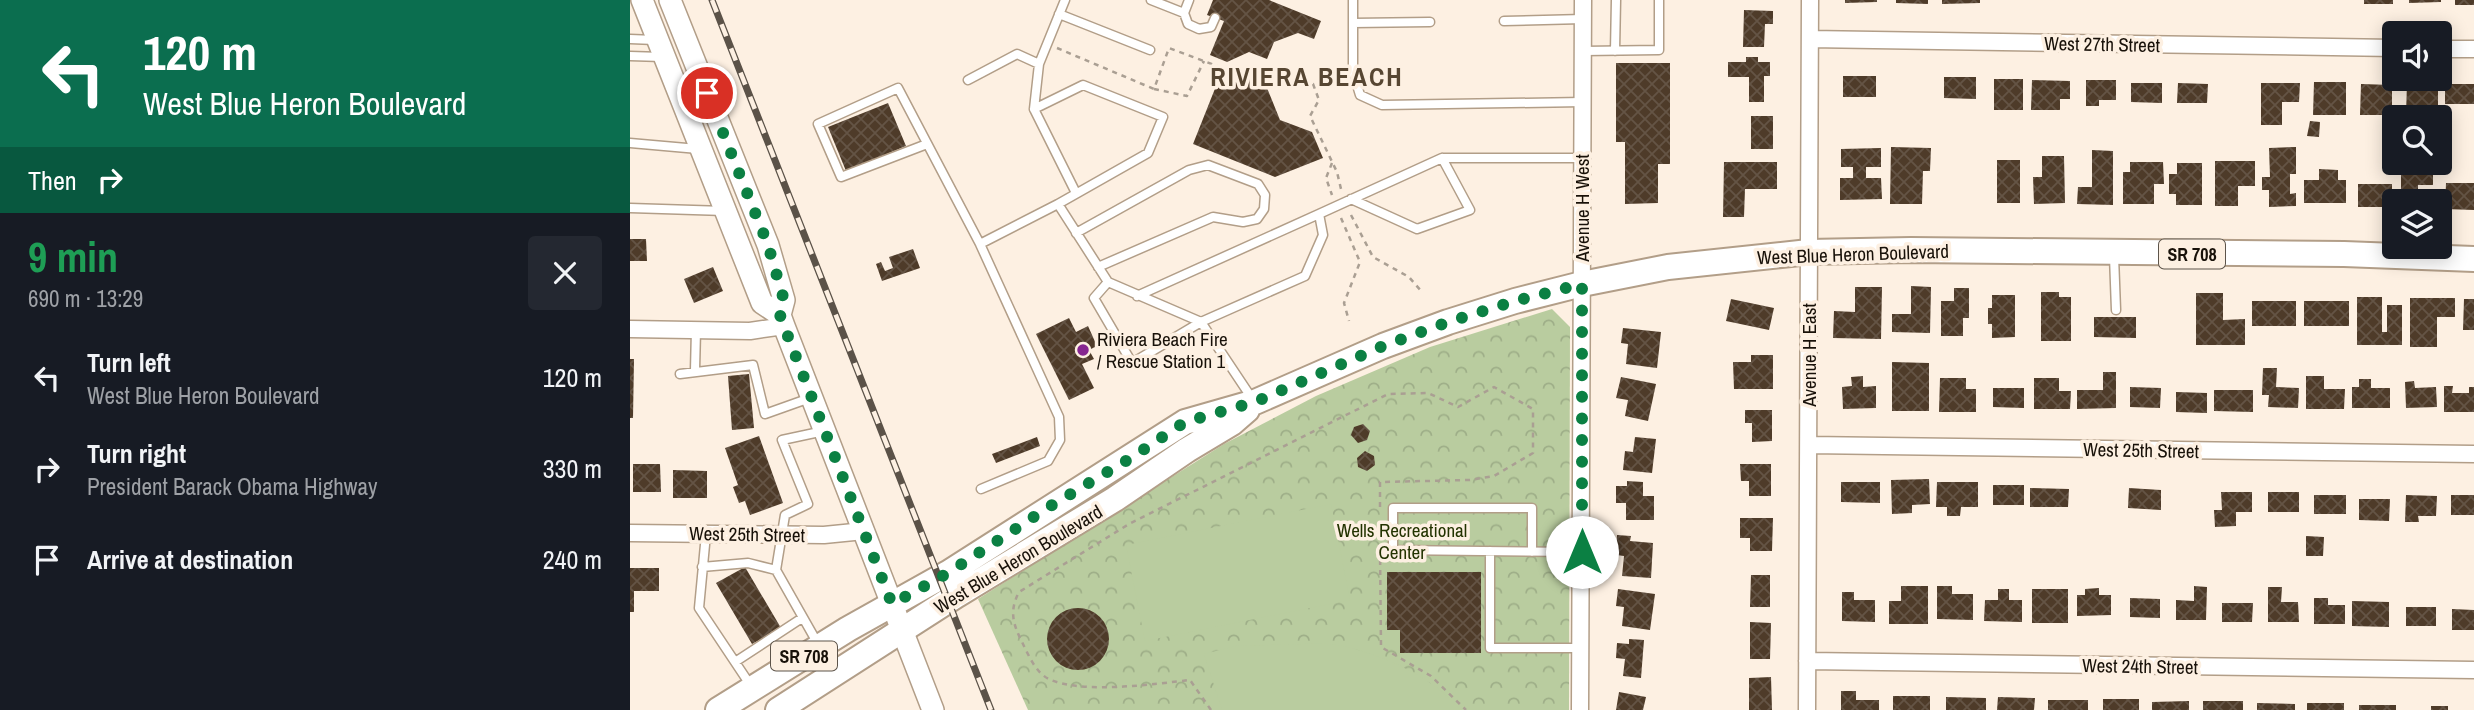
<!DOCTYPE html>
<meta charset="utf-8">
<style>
body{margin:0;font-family:"Archivo Narrow",sans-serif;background:#242831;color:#f1f3f6;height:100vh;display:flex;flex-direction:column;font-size:26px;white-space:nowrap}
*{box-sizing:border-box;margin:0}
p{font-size:23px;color:#9ea1a6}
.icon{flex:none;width:38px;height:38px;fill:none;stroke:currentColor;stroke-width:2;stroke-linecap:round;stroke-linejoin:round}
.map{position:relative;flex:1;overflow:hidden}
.sheet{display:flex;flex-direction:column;background:#171b24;width:630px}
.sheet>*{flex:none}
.banner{background:#0b6e4f;color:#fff;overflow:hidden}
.tools{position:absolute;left:1752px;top:21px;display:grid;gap:14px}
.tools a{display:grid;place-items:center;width:70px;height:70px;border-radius:7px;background:#171b24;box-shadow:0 4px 18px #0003;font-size:35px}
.pin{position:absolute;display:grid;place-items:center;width:60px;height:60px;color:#fff;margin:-30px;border:4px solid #fff;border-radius:50%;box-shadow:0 2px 7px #0007}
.me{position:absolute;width:77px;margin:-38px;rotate:0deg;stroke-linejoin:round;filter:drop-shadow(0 0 5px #0008)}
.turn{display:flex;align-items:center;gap:24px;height:147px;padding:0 28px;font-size:32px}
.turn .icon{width:91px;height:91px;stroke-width:2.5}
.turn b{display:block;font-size:49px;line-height:60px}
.then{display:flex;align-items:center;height:66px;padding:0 28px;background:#0003;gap:14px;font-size:26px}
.round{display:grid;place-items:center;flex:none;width:74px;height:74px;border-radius:7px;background:#242831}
.overview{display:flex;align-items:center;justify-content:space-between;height:119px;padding:0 28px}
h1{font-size:42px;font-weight:700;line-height:52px;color:#1e9e55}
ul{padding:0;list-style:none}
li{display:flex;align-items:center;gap:21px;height:91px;padding:0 28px}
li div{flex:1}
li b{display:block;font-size:26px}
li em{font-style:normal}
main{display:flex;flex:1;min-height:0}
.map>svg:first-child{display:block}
</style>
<main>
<section class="sheet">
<div class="banner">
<div class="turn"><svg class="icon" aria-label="left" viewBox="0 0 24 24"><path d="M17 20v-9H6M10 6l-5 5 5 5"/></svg><div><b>120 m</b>West Blue Heron Boulevard</div></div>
<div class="then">Then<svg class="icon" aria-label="right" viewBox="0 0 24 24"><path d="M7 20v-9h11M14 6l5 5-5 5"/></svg></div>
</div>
<div class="overview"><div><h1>9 min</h1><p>690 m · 13:29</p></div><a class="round"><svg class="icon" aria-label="close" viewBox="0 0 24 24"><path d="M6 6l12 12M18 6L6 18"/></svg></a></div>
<ul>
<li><svg class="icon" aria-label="left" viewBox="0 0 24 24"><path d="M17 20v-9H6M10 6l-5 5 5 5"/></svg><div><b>Turn left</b><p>West Blue Heron Boulevard</p></div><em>120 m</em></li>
<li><svg class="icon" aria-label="right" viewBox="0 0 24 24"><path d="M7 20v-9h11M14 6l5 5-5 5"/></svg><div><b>Turn right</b><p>President Barack Obama Highway</p></div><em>330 m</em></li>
<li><svg class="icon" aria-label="arrive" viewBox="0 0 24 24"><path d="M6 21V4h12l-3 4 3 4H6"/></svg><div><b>Arrive at destination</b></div><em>240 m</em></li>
</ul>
</section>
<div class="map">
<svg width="1844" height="710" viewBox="0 0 1844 710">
<defs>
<pattern id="park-crowns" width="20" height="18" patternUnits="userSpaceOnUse" patternTransform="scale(1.75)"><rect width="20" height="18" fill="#b9cc9f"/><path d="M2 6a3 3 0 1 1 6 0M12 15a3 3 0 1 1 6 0" fill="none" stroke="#9eae88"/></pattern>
<pattern id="building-cross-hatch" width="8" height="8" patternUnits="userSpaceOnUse" patternTransform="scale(1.75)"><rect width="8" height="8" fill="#4e3b29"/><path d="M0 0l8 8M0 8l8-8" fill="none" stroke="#645445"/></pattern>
</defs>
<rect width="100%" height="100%" fill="#fdf0e2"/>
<path fill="url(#park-crowns)" d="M922,309l18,18 -1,383h-541l-50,-111 246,-155 92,-48 114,-49z"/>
<path fill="#b9cc9f" d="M701,504l19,96 -205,41 -19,-96z
M638,645c23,0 48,-3 70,0 41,8 97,32 122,65h-238l-18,-56 32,-8z"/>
<path fill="url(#building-cross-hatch)" d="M583,0h56l52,21 -7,18 -16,-6 -24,9 -7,17 -18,-7 -22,10 -17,-7 14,-34 -17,-6z
M1215,0h32v2l-32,1z
M1266,0h32v4l-32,-1z
M1312,0h38v3l-38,1z
M1734,0h29v4h-29z
M1779,0h32v2l-32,1z
M1825,0h19v5h-19z
M1114,10l29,1v13h-8l-1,23h-21z
M1116,57h12v5h12v14h-6v26h-15v-25h-21v-15h18z
M986,63h54v101h-12v39l-33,1v-62h-9z
M631,73l19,47 32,12 11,26 -48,19 -82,-33 27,-68 18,7z
M1213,76h33v21h-33z
M1314,77h32v22l-32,-1z
M1364,79h29v31h-29z
M1402,80l38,1v18h-10v11h-29z
M1456,80h30v20h-17v6h-13z
M1684,82h32v33h-33z
M1501,83h31v20l-31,-1z
M1548,83l30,1 -1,19h-30z
M1631,83h39l-1,19h-17v23h-21z
M1777,83h31v31h-32z
M1731,84l31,1v30h-32z
M1815,84h29v20h-29z
M258,103l18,43 -60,25 -18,-44z
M1121,116h22v33h-22z
M1680,121l10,1 -1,15 -12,-1z
M1261,147l40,1 -1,23h-7l-1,33h-32z
M1666,147v27h-6v20l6,-1v13l-27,1v-17h-7v-13h8l-1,-29z
M1251,148v19h-15v11h15l1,21 -42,1v-22h13v-11h-12v-18z
M1462,150l21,1v54l-36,-1 1,-17h14z
M1412,156h22l1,47 -31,1 -1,-27h9z
M1367,160h23v43h-23z
M1585,161h40v25h-17v20h-23z
M1094,162h53v27h-32l-1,28h-21z
M1500,162h33l1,22h-10v20h-31v-32h7z
M1547,163h25v42h-26v-11h-7v-20h8z
M1771,163h32v22h-15v16h-17z
M1689,169l19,1v10h8v23h-42v-23h15z
M1816,183h28v27l-29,-1z
M1728,184h34v23h-34z
M0,239h16l1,22h-17z
M283,249l7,19 -38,13 -6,-17 5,-2 4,9 8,-3 -4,-11z
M83,267l10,24 -29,12 -10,-24z
M1281,286l20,1 -1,46 -38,-1v-18h19z
M1225,287h27l-1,52 -48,-1 1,-27 21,1z
M1324,288h15v30h-6v18h-22v-35h13z
M1411,292h18v5h12v44h-30z
M1566,293h27v27l22,-1v26h-49z
M1362,295h23v42l-23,1v-14h-4v-16h4z
M1727,297h25v35h5v-27h15v40h-45z
M1780,298h45v19h-18v30h-27z
M1101,299l43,9 -5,22 -43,-9z
M1834,299h10v31h-11z
M1622,301h44v25h-44z
M1674,301h45v25h-45z
M1464,317h42v21l-42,-1z
M439,318l7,14 12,-6 9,20 -8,4 5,9 -12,5 12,24 -25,12 -33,-66z
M993,328l38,4 -4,36 -31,-4 2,-20 -7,-1z
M1121,355h22v34h-39l-1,-27h18z
M0,359h4l-1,59h-3z
M1262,362l37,1v48h-37z
M1633,368h14l-1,19 23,1 -1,20 -30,-1 1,-12h-7z
M1473,372h13v36l-39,1v-19h26z
M119,374l5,54 -22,2 -4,-54z
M1233,376v11l13,-1v22l-33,1 -1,-22 10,-1 -1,-9z
M1676,376h18v13h21l-1,20h-38z
M991,377l35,7 -8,37 -23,-5 3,-16 -12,-2z
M1310,378h26v11h10v23h-37z
M1404,378h25v13h12l-1,18h-36z
M1729,379h12v9h19v20h-38v-21h7z
M1784,381l1,7 21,-1 1,20 -31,1 -1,-26z
M1814,386h9l-1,7h17v-6h5v25h-30z
M1500,387l31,1 -1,20 -30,-1z
M1363,388h31v20l-31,-1z
M1584,390h39v22l-39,-1z
M1546,392l31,1v20l-31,-1z
M1115,410h27v31l-20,1v-19h-7z
M733,424l7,7 -3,9 -9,3 -7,-8 3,-8z
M129,436l24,67 -33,12 -5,-14 -6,2 -6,-16 5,-2 -13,-37z
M407,437l3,9 -44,17 -4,-9z
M1005,437l21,2 -4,34 -29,-3 2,-19 8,1z
M735,451l9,5 1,9 -8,6 -9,-4 -1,-9z
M3,464h27l1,28h-28z
M1110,464h31v32h-22v-15h-8z
M43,470l34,1v27h-34z
M1299,479l1,25 -18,1v8l-20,1 -1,-34z
M997,481l16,1v14h11v24h-28v-17h-10v-17h11z
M1211,482h39v21l-39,-1z
M1307,482h41v25h-17l-1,9h-13v-9h-11z
M1363,485h31v20h-31z
M1400,488l39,1 -1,18h-38z
M1499,488l32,2v20l-33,-2z
M1591,492h31v20h-16v14l-21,1 -1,-17h8z
M1638,492h31v20h-31z
M1684,495h32v19h-32z
M1776,495l31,1 -1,20h-18l1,6h-14z
M1821,495h23v20h-23z
M1729,499h31l-1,22 -30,-1z
M1110,518h33l-1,33h-22v-13h-10z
M987,535l14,1 -1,5 23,2 -2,35 -29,-2 2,-20 -8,-1z
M1676,536l18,1 -1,19h-17z
M115,567l36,61 -29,16 -36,-61z
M0,568h29v23h-25v21h-4z
M757,572h94v81h-81v-23h-13z
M1121,575h19v32h-20z
M1271,586h27v38h-39v-23h12z
M1307,586h15v8h21v26l-36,-1z
M1564,586l13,1 -1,33h-30v-20l18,1z
M1638,587h14l-1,15h17l1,20h-31z
M1469,588v7h12v20l-34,1v-21h8v-6z
M988,589l37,5 -5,36 -28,-4 2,-19 -8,-1z
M1368,589h11v11h13v22l-38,-1 1,-21h13z
M1402,589h36v34h-36z
M1212,592h12v8h21v22l-33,-1z
M1500,598l30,1v19l-30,-1z
M1684,598h14v7h17v19h-31z
M1722,601l37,1v25l-37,-1z
M1592,603h31l-1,19h-30z
M1776,607h30v19h-30z
M417 639a31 31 0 1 1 62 0a31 31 0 1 1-62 0Z
M1822,609l22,1v20h-22z
M1120,622l21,1 -1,36h-20z
M999,639l15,1 -3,38 -18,-2 2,-17 -9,-1 1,-15 12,1z
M1141,677l1,33h-23v-32z
M1211,691h15v9h23v10h-38z
M989,692l27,5 -3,13h-27z
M1263,696h37v14h-37z
M1316,697l40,1v12h-40z
M1368,697l37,1 -1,12h-37z
M1473,699h36v11h-36z
M1418,700h40v10h-40z
M1559,701v9h-37v-8z
M1573,701h40v9h-40z
M1627,703l38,1v6h-38z
M1677,703h37v7h-37z
M1729,705h37v5h-37z
M1801,706h17v4h-17z"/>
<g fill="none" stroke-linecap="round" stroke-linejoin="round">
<defs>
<path id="lane" d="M521,0l33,13 5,-13
M723,0v72l7,23 22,10 201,-3
M554,13l4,11 11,5 12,-2 4,-9
M429,14l91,36
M874,21l79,-2
M723,23l77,-1
M0,39l25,1
M953,51l76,-1v-50
M985,51l1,-51
M0,56l32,1
M338,80l49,-26 22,10
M404,109l5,-45 26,-64
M0,143l68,6
M297,144l-86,33 -23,-53 80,-36 82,156
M721,199l66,30 53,-19 -28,-52
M1799,199v2
M428,204l90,-51 15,-36 -80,-32 -49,24 42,84
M0,208l95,3
M446,233l113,-63 19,-5 50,19 7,11 -1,14 -7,10 -14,3 -30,-5 -115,50
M1484,256l2,54
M507,296l182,-82
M65,370l1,-40
M50,374l73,-9 12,49 45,-16
M623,400l-52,-78 104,-46 18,-41 -4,-21 123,-56h140
M351,489l67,-28 12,-21 -1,-23 -79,-173 78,-40 50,78 93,40 -69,41 -38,-65 14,-16
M76,534l-7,74 52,78
M860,551v97h90
M902,552v-44h-139v42l189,2
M72,567l46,-4 28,7
M188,644l-42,-74 9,-55 23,-11 -26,-64 42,-9
M105,662l67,-44"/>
<path id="street" d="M1180,39l584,9
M1810,49h34
M0,329l120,2 34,-5
M1179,445l665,9
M0,533l194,2 40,-4
M1177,661l667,9
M950,710l3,-710
M1177,710l3,-710"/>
<path id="secondary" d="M12,0l120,303 18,12
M40,0l98,245 16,55 -4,15 4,11 149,384"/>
<path id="primary" d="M88,710l130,-81 100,-56 237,-151 70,-20 128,-56 65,-24 67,-21 67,-17 86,-17 141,-15 102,-2 433,4 130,5
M148,710l179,-115 158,-96 72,-49 45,-27 15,-13"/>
</defs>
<use href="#lane" stroke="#b29e88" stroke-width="11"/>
<use href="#street" stroke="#b29e88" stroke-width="19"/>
<use href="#secondary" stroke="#b29e88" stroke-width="24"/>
<use href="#primary" stroke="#b29e88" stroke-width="28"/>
<path stroke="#aa9f93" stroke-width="2.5" stroke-dasharray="5 5" stroke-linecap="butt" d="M427,48l97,41 15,-41 64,24 45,-2 35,14 6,16 -9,16 27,56 4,17
M524,89l33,7 17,-35
M702,163l-6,15 6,17
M721,215l22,42 36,20 13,15
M711,218l19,44 -16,41 5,18
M750,550l1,97 50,29 35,34
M581,710l-21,-30c-36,4 -105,14 -139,0 -15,-6 -22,-24 -29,-38 -9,-18 -13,-31 -3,-50l110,-68 259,-130 40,-1 30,14 36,-20 39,22v44l-39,23 -24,4 -90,2v27"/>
<use href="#lane" stroke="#fff" stroke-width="8"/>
<use href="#street" stroke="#fff" stroke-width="16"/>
<use href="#secondary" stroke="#fff" stroke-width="21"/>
<use href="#primary" stroke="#fff" stroke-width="24"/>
<defs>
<path id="rail" d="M82,0l279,710"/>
</defs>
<use href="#rail" stroke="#5b5248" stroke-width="7"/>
<use href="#rail" stroke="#fdf0e2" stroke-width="4.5" stroke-dasharray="13" stroke-linecap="butt"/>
</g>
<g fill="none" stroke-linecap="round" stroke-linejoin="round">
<path stroke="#0b8043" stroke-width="12" stroke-dasharray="0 21.6" d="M77,93l61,152 16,55 -4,15 4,11 108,278 56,-31 101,-66 85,-51 51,-34 70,-20 128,-56 65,-24 67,-21 67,-17v268"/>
</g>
<circle fill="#862690" stroke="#fdf0e2" stroke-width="2.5" cx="453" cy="350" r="7"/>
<g text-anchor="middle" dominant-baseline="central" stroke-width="7" stroke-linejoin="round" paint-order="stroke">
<g fill="#fdf0e2" stroke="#5d544a" stroke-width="2">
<rect x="1529" y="239.5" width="66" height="29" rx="5"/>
<rect x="141" y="641.5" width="66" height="29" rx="5"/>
</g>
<g font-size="18" font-weight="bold" fill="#181109">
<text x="1562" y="254">SR 708</text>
<text x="174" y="656">SR 708</text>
</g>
<g font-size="19" fill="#181109" stroke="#fdf0e2">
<text transform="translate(1472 44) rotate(1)">West 27th Street</text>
<text transform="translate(952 208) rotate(-90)">Avenue H West</text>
<text transform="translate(1223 254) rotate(-2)">West Blue Heron Boulevard</text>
<text transform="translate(1179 355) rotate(-90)">Avenue H East</text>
<text transform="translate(1511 450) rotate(1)">West 25th Street</text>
<text transform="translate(117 534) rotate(1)">West 25th Street</text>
<text transform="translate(388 559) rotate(-31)">West Blue Heron Boulevard</text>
<text transform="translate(1510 666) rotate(1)">West 24th Street</text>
</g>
<g font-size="19" fill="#181109" stroke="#fdf0e2" text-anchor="start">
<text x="467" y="339">Riviera Beach Fire<tspan x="467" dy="22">/ Rescue Station 1</tspan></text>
</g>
<g font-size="19" fill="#233300" stroke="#fdf0e2">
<text x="772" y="530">Wells Recreational<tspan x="772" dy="22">Center</tspan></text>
</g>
<g font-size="26" font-weight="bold" letter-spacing="2" fill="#574632" stroke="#fdf0e2">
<text x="677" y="76">RIVIERA BEACH</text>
</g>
</g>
</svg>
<div class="tools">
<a><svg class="icon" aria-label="sound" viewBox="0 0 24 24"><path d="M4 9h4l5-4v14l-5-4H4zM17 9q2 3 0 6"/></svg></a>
<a><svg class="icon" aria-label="search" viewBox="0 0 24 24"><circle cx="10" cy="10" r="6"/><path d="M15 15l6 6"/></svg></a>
<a><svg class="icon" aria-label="layers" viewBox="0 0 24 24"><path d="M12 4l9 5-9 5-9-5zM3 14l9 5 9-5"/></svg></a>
</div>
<div class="pin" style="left:77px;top:93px;background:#d93025"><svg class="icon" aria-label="arrive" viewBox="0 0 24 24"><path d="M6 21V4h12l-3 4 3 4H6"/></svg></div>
<svg class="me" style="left:952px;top:552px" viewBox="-20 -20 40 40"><circle r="19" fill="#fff"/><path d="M0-13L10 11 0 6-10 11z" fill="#0b8043"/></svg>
</div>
</main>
